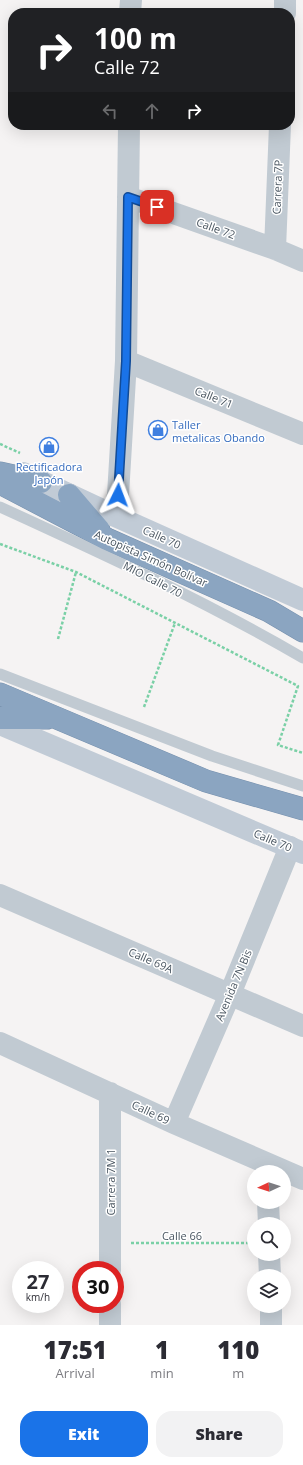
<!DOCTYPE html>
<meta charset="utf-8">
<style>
body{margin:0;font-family:"Open Sans",sans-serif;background:#f2f2f3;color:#2b2b33;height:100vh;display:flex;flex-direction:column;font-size:15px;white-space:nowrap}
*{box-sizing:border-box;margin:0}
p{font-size:13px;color:#7c7c81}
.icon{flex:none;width:22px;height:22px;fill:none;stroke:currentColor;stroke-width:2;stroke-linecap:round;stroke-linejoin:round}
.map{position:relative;height:1325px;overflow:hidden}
.details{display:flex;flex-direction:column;background:#fff;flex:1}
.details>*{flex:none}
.banner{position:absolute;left:8px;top:8px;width:287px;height:122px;border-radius:16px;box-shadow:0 4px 16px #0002;background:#202124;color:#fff;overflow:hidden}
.needle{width:26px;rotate:266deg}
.tools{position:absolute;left:247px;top:1165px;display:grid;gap:8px}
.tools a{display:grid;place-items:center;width:44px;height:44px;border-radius:50%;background:#fff;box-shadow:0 4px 16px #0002;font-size:20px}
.speed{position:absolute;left:12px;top:1261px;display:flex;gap:8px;font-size:20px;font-weight:700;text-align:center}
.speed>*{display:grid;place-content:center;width:52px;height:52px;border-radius:50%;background:#fff;box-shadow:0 4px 16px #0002;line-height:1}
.speed small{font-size:10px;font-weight:400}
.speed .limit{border:6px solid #d22;background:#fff;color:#111}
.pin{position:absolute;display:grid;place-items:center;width:34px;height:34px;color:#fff;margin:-17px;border-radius:8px;box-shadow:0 2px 6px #0006}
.me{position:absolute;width:44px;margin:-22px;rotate:3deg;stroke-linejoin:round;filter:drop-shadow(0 0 3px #0008)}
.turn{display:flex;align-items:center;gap:14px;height:84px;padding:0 20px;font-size:18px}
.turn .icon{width:52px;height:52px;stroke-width:2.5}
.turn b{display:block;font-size:28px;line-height:34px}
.lanes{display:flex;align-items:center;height:38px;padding:0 20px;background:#0003;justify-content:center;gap:20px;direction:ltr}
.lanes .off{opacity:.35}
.eta{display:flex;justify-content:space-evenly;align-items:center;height:68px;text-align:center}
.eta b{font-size:24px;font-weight:800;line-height:28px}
.primary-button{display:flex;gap:8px;margin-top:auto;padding:8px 20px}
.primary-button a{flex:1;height:46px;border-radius:16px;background:#1a73e8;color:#fff;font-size:16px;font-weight:800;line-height:46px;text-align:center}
.primary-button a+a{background:#f2f2f3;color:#2b2b33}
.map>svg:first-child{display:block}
</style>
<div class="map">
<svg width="303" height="1325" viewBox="0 0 303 1325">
<rect width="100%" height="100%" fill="#f5f3f3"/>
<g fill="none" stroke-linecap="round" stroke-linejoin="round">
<defs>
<path id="highway" d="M0,473l41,9
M0,483l107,56 162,72 34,20
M69,495l30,35
M0,694l206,87 97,28
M0,718h47"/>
</defs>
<use href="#highway" stroke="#7690ad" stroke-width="23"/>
<path stroke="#7ad0a6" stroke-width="2.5" stroke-dasharray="3 2" stroke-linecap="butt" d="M0,444l20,9
M0,544l76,28 222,114 -20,59 25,8
M58,639l18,-67
M144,707l31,-84
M131,1243h121"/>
<path stroke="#c1cad2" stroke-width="11" d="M0,507c103,47 205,94 303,151
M0,674l212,82 91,30"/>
<path stroke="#c1cad2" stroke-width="22" d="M130,13l1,-13
M285,13v-13
M128,197l147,52 28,12
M275,249l5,-124
M126,361l177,73
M113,515l5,-20 8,-134 3,-236
M0,895l303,131
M0,1043l174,80 129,56
M174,1123l56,-129 60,-147
M268,1202l1,22
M269,1254l1,22
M110,1270v-177
M271,1306v19
M110,1325v-21"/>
<path stroke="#c1cbd6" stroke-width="22" d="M23,473l90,42 190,85
M0,724l303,129"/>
<use href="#highway" stroke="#8ba5c1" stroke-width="22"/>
</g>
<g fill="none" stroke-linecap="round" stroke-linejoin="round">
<defs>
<path id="route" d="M118,495l8,-134 2,-164 29,10"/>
</defs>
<use href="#route" stroke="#114b97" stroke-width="10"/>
<use href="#route" stroke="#1a73e8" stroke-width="7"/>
</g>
<defs>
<symbol id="shop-ring" viewBox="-11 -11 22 22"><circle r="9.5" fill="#fff" stroke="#3f7fe0" stroke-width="1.5"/><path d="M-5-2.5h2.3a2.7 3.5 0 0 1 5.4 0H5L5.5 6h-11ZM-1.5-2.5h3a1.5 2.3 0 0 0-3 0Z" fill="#3f7fe0"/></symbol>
</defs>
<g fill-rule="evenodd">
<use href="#shop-ring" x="147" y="419" width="22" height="22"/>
<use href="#shop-ring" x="38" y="436" width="22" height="22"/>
</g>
<g text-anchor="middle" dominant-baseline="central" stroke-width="3" stroke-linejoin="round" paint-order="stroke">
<g font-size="11" fill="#4a5661" stroke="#fff">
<text transform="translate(277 187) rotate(-88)">Carrera 7P</text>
<text transform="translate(216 228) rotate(20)">Calle 72</text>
<text transform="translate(214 397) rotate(22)">Calle 71</text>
<text transform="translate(162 537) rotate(24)">Calle 70</text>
<text transform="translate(151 558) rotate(24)">Autopista Simón Bolívar</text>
<text transform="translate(153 579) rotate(27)">MIO Calle 70</text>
<text transform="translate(273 840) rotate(23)">Calle 70</text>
<text transform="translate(151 960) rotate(23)">Calle 69A</text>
<text transform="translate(233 985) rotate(-67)">Avenida 7N Bis</text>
<text transform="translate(151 1112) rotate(25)">Calle 69</text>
<text transform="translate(110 1182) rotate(-90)">Carrera 7M 1</text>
<text x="182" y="1235">Calle 66</text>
</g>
<g font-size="11" fill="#366cbe" stroke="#fff" text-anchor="start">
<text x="172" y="424">Taller<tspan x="172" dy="13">metalicas Obando</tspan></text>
<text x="49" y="466" text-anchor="middle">Rectificadora<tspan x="49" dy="13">Japón</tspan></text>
</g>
</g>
</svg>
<div class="tools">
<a><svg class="needle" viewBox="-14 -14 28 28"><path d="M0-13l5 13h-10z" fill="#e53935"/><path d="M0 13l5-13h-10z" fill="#7c7c81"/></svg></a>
<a><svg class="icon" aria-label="search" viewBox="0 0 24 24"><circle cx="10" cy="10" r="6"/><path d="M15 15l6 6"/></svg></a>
<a><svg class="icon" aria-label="layers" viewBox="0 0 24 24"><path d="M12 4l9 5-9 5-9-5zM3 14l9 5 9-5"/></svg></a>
</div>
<div class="speed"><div>27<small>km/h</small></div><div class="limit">30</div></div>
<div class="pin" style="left:157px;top:207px;background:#d93025"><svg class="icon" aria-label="arrive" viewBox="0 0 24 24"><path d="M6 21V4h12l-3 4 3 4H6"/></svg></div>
<svg class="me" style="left:118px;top:495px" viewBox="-20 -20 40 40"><path d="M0-17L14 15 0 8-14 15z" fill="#1a73e8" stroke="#fff" stroke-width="4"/></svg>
<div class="banner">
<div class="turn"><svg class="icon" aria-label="right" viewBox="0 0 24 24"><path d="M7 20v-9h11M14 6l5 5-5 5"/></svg><div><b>100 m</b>Calle 72</div></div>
<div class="lanes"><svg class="icon off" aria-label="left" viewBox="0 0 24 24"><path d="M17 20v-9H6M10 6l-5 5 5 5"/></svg><svg class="icon off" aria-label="ahead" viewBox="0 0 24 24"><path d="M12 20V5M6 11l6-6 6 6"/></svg><svg class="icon" aria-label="right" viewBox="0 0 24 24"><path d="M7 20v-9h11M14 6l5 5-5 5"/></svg></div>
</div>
</div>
<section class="details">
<div class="eta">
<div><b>17:51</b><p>Arrival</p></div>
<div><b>1</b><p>min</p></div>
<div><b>110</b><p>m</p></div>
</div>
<div class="primary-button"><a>Exit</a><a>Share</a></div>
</section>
